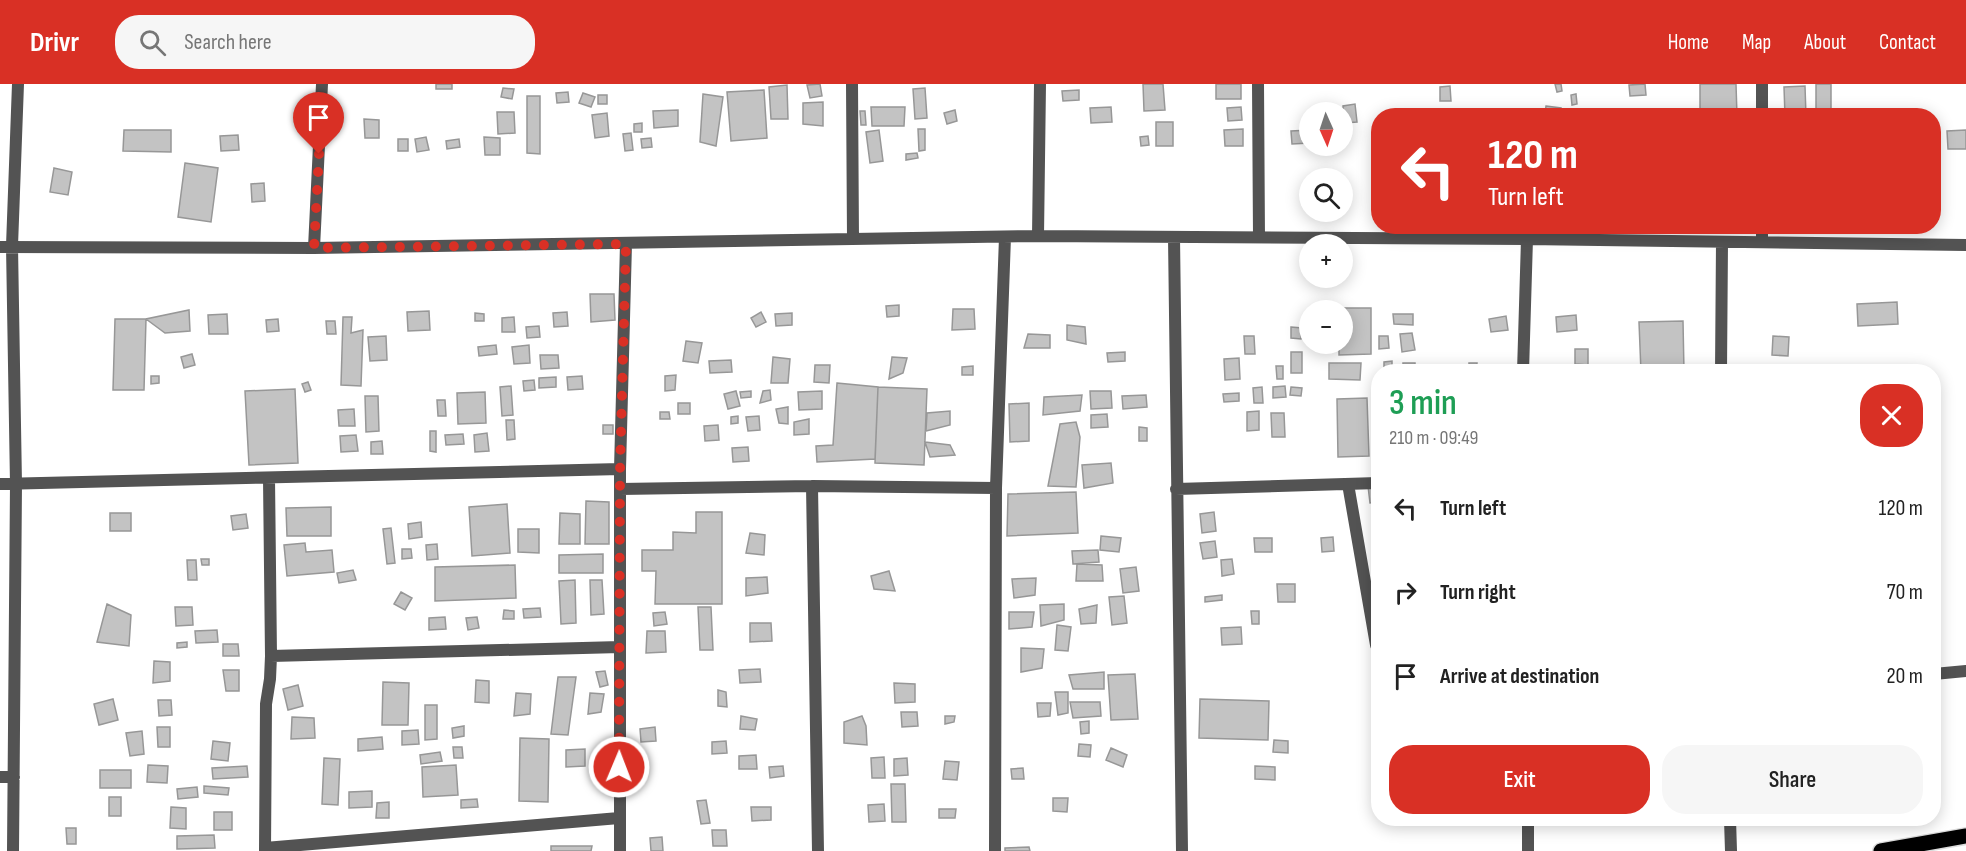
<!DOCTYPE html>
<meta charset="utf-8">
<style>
body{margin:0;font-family:"Sofia Sans Condensed",sans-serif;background:#f6f6f6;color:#222;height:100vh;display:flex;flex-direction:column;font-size:22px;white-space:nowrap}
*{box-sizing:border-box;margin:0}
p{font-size:20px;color:#767676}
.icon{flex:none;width:33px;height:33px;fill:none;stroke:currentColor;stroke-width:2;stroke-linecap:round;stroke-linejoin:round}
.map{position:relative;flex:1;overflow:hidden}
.drawer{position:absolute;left:1371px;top:280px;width:570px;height:462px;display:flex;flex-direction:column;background:#fff;border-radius:24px;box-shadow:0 3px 15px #0003}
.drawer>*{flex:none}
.top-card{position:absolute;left:1371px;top:24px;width:570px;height:126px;border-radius:24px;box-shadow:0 3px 15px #0003;background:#d93025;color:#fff;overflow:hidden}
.needle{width:39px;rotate:177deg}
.tools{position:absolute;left:1299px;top:18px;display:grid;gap:12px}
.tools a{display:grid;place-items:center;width:54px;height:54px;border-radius:50%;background:#fff;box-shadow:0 3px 15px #0003;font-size:30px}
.pin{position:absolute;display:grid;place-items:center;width:51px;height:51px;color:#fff;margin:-62px -26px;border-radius:50% 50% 50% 0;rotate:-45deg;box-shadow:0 0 6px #0007}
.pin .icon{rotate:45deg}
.me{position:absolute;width:66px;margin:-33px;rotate:1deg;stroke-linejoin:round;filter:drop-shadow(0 0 4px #0008)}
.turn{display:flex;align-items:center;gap:21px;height:126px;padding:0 18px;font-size:27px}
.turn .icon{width:78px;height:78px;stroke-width:2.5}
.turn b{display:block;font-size:42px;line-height:51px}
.round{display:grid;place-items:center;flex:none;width:63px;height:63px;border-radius:24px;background:#f6f6f6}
.summary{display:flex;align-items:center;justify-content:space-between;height:102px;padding:0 18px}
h1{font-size:36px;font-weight:600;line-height:45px;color:#1e9e55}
.button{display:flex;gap:12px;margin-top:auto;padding:12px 18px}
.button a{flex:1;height:69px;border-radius:24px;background:#d93025;color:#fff;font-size:24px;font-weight:600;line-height:69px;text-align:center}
.button a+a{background:#f6f6f6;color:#222}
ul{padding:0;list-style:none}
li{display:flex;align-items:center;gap:18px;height:84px;padding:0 18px}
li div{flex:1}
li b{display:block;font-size:22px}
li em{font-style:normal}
header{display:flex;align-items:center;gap:36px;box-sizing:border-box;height:84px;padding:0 30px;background:#d93025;color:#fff}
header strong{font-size:28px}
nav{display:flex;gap:33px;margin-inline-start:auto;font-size:21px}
.search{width:420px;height:54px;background:#f6f6f6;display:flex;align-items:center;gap:15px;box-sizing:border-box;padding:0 21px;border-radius:24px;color:#767676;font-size:22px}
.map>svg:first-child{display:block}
</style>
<header>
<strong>Drivr</strong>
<div class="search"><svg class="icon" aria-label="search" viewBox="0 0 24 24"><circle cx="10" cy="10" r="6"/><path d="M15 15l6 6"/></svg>Search here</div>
<nav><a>Home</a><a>Map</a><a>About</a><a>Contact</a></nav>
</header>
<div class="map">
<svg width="1966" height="767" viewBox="0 0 1966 767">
<rect width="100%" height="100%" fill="#fff"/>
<path fill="#c3c3c3" stroke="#979797" stroke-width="1.5" d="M436,0h16v5h-16z
M820,0l2,12 -12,2 -3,-13z
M1143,0h20l2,26 -21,1z
M1216,0h25v15h-25z
M1555,0h6l1,7 -5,1z
M1645,0l1,11 -16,1 -1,-11z
M1700,0h36l1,32h-37z
M1816,0h15v32h-15z
M787,1l1,34h-17l-2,-32z
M1450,2l1,15h-11v-14z
M1805,2l1,30h-21l-1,-29z
M503,4l11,1 -2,10 -11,-2z
M925,4l2,30 -12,1 -2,-30z
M764,6l3,48 -36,3 -4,-49z
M1079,6v10l-16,1 -1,-10z
M568,8l1,10 -12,1 -1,-10z
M583,9l12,4 -4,10 -12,-4z
M703,10l20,3 -7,49 -16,-4z
M1576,10l1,10 -5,1 -1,-10z
M598,11h9v9h-9z
M527,12h13v58l-13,-1z
M823,18v24l-20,-2v-21z
M1355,20l2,18 -13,1 -1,-17z
M1546,22l15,2 -1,8 -15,-2z
M871,23h34l-1,19h-32z
M1111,23l1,15 -21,1 -1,-15z
M1241,23l1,13 -14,1 -1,-13z
M678,26v16l-24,2 -1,-17z
M955,26l2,11 -10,3 -3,-11z
M860,27h5l1,14h-5z
M497,28h17l1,21 -17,1z
M607,29l2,23 -14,2 -3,-23z
M364,35l15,1v18h-14z
M1156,38h17v24h-17z
M642,39v9h-8v-8z
M918,45h7v21l-6,1z
M1243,45v17h-18l-1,-16z
M124,46h47v22l-48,-1z
M879,46l4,31 -13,2 -4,-31z
M1310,46v13l-18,1 -1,-13z
M1966,46v19h-18l-1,-18z
M631,49l2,17 -8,1 -2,-17z
M238,51l1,15 -18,1 -1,-15z
M1148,52l1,9 -8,1 -1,-9z
M426,53l3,13 -12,2 -2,-13z
M484,53l16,1v17h-15z
M651,54l1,9 -10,1 -1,-9z
M398,55h10v12h-10z
M459,55l1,8 -13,2 -1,-8z
M917,69l1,5 -12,2v-6z
M185,79l33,5 -7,54 -33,-5z
M54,84l18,4 -4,23 -18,-3z
M264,99l1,18 -13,1 -1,-18z
M590,210h24l1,26 -24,2z
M1897,218l1,22 -40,2 -1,-22z
M899,221v11l-12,1 -1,-11z
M1339,224h32v46l-32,1v-11h3v-34h-3z
M953,225h21l1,20 -23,1z
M189,226l1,21 -25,2 -19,-14z
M429,227l1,19 -22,1 -1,-19z
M567,228l1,14 -14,1 -1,-14z
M761,228l5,10 -10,5 -5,-9z
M475,229l9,1v7h-9z
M792,229v12l-16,1 -1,-12z
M227,230l1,20h-19l-1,-19z
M1393,230h20v11l-19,-1z
M1576,231l1,15 -20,2 -1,-15z
M1506,232l2,14 -17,2 -2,-13z
M343,233h9l-1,16 12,-3 -2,56 -20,-1z
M514,233l1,15h-13v-14z
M115,235h31l-2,71h-31z
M278,235l1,12 -12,1 -1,-12z
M326,237h9l1,13h-9z
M1683,237l1,51h-43l-2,-50z
M1067,241l18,2 1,17 -19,-4z
M539,242l1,11 -13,1 -1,-11z
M1291,243l11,1 -1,11 -10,-1z
M1412,249l3,17 -13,2 -2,-18z
M1028,250l22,1v13h-26z
M386,252l1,24 -17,1 -2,-24z
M1244,252h10l1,18h-10z
M1379,252h9l1,12 -10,1z
M1773,252l16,1 -1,19 -16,-1z
M686,257l16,2 -4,20 -15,-2z
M496,261l1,9 -18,2 -1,-9z
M529,261l1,18 -16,1 -2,-17z
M1575,265h13v16l-13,-1z
M1125,268v9l-17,1 -1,-9z
M1291,268h11v21h-11z
M192,270l3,11 -11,3 -3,-11z
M540,271h18l1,13 -18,1z
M773,273l17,2 -2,24h-17z
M892,273l15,1 -4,15 -14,6z
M1239,274l1,21 -15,1 -1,-21z
M731,276l1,12 -22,1 -1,-12z
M1392,277v11h-8v-10z
M1329,279h32l-1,17 -31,-1z
M1403,279h12v9h-12z
M1469,279h8l-1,9h-7z
M815,281h15l-1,18 -15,-1z
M973,282v9h-11v-8z
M1276,282h7v13h-6z
M1758,282l1,6h-18v-5z
M1439,284h19v4h-19z
M1815,285v3h-17l-1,-2z
M676,291l-1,15 -10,1v-15z
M151,292h8v7l-8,1z
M582,292l1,13 -15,1 -1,-13z
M556,293v10l-17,1v-10z
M534,296l1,10 -11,1 -1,-10z
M308,298l3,8 -6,2 -3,-8z
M837,299l41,4 -3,72 -58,3 -1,-16 17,-1z
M511,302l2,29 -11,1 -2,-29z
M1285,302l1,11 -13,1v-11z
M878,303l49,2 -3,76 -49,-2z
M1262,303l1,16h-9l-1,-15z
M1291,303l11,1 -1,8 -11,-1z
M295,305l3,74 -49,2 -4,-74z
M770,306l1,10 -11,3 3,-12z
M736,307l4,15 -12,3 -4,-15z
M751,307v6l-10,1 -1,-6z
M822,307v18l-23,1 -1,-18z
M1090,307h21l1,17 -21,1z
M485,308l1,31 -28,1 -1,-31z
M1239,309v8l-15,1 -1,-8z
M1082,311l-2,16 -37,4 1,-18z
M1146,311l1,12 -24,2 -1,-13z
M365,312h13l1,35 -13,1z
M1367,314l2,58 -31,1 -1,-58z
M437,316h8l1,16h-8z
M678,319h12v11h-12z
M1029,319v38l-19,1 -1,-38z
M788,323v17l-9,-1 -3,-14z
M354,325l1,17h-16l-1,-16z
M950,327v14l-24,6 1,-18z
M1259,327v19l-12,1v-19z
M660,328h9l1,7h-10z
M1271,329h13l1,24h-13z
M1107,330l1,13 -17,1v-13z
M738,332v7l-7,1v-7z
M759,332l1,14 -12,1 -2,-14z
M809,335v15l-15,1v-13z
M506,336h8l1,19 -8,1z
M1076,338l4,15 -4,50 -28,-1 12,-62z
M603,341h10v9h-10z
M718,341l1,15 -14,1 -1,-15z
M1139,343l8,1v13h-8z
M430,347h6v21l-6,-1z
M487,349l2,18 -14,1 -1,-17z
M463,350l1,10 -18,1 -1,-10z
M356,351l2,16 -17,1 -1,-16z
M382,357l1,13h-12v-12z
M925,358l25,3 5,10 -25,2z
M748,363l1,14 -16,1 -1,-14z
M1111,379l2,20 -29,5 -2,-23z
M1375,401l2,17 -7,1 -2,-17z
M1076,408l2,41 -71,3 1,-42z
M586,417l23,1v42h-24z
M507,420l3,49 -38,3 -3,-49z
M331,423v29h-44l-1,-28z
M696,428h26v92h-67l1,-33h-14v-21h31v-18l23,1z
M1214,428l2,19 -14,2 -2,-19z
M110,429h21v18h-21z
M560,429l20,1v30h-21z
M246,430l2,14 -15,2 -2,-14z
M421,438l1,15 -13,2 -1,-15z
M391,444l4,35 -8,1 -4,-35z
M518,445h21v24l-21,-1z
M750,449l15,2 -1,20 -18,-2z
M1101,452l20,2 -2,14 -19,-2z
M1333,453l1,14 -12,1 -1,-14z
M1254,454h18v14h-17z
M1215,457l2,16 -14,2 -3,-16z
M305,459l1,9 26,-2 2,22 -47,4 -3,-31z
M437,460l1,15 -11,1 -1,-15z
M402,465h9l1,9 -10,1z
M1098,466l1,12 -26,2 -1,-13z
M603,470v19h-44v-18z
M201,475h8v6h-7z
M1232,475l2,15 -12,2 -1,-16z
M187,476h9l1,20h-9z
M1077,480l25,1 1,16h-27z
M515,481l1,33 -81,3v-34z
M1136,483l3,24 -16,2 -3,-24z
M353,486l3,10 -17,3 -2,-10z
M889,487l6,20 -21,-2 -3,-13z
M767,493l1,16 -22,3v-18z
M1036,494l-1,17 -21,3 -2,-19z
M575,496l1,43 -15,1 -2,-43z
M590,496h12l2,34 -13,1z
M1277,500h18v18h-17z
M401,508l11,6 -7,12 -11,-6z
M1222,511v5l-17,2v-5z
M1124,512l3,27 -15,2 -3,-28z
M107,520l24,11 -2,31 -32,-4z
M1064,520v16l-23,6 -1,-21z
M1097,521l-1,18 -15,1 -2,-15z
M175,523h17l1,18 -17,1z
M698,523h13l2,43h-13z
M540,524l1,9 -17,1 -1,-9z
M504,526l10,1v8h-11z
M1251,527h8v13h-7z
M665,528l2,12 -13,2 -1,-13z
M1009,528h25l-2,15 -23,2z
M445,533l1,12 -17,1v-12z
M477,533l2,11 -11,2 -2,-12z
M750,539h21l1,18 -22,1z
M1057,541l14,2 -3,24 -13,-1z
M1241,543l1,17 -20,1 -1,-17z
M217,546l1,12 -22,1 -1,-12z
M647,547h18l1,21 -20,1z
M187,558v5l-10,1v-5z
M223,560h15l1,12h-16z
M1021,564l23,1 -2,19 -21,4z
M154,577l16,1v19l-17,2z
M760,585l1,13 -21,1 -1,-13z
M223,586h16v21h-13z
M605,587l3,14 -8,2 -4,-15z
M1104,588v17h-31l-4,-14z
M1135,590l3,45 -27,1 -3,-45z
M558,593h18l-8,58 -17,-1z
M476,596l13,1v22l-14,-1z
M383,598l26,1 -1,42h-26z
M894,599l21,1v18l-20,1z
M298,601l5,21 -15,4 -5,-21z
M718,606l8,2 1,15 -9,-1z
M1055,608h13v21l-10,2z
M516,609l15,1 -1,20 -16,2z
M590,609l14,1 -3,18 -13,2z
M113,615l5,21 -19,5 -5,-21z
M1200,615l69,2 -1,39 -69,-2z
M158,616h13l1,15 -13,1z
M1070,618h30l1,14 -28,2z
M1037,619h14l-1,13 -12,1z
M425,621h12v34l-12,1z
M901,628h16l1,14 -16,1z
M741,632l16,3 -2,11 -15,-1z
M862,632l4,10 1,19 -23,-2v-21z
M945,632h10l-1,6 -9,2z
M292,633l22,1 1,20 -24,1z
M1089,637v12l-8,1 -1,-12z
M464,642v10l-11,2 -1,-10z
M157,643h13v20h-12z
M655,643l1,14 -15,1 -1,-13z
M418,646l1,14 -17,1v-14z
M142,647l2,23 -14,2 -4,-23z
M382,653l1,12 -25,2v-12z
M520,654l29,1 -1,63 -29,-1z
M1274,656l14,1v12l-15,-1z
M213,657l17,2 -2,18 -17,-2z
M726,657l1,12 -15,1v-12z
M1079,660l12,1 -1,12 -12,-1z
M453,663h9l1,11h-9z
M1111,664l16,7 -4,12 -17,-7z
M585,665v17l-19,1v-17z
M440,668l2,9 -21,3 -1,-9z
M756,671l1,14h-18v-13z
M884,673l1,21h-13l-1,-20z
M324,674l16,1 -2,46 -16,-1z
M907,674l1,17 -14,1v-17z
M945,677l14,1 -2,18 -14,-1z
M148,681l20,1 -1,17 -20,-1z
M456,681l2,30 -35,2 -1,-30z
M247,682l1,11 -35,2 -1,-11z
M783,682l1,10 -14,2 -1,-11z
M1255,682l20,1v13l-20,-1z
M1023,684l1,11h-12l-1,-10z
M100,686h31v18h-31z
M891,700h14l1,38h-14z
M204,702l25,2 -1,7 -24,-2z
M197,703l1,10 -20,2 -1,-10z
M372,707v16l-23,1v-16z
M109,713h12v19h-12z
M1053,714h15l-1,14 -14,-1z
M477,715l1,8 -17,1v-8z
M706,716l4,23 -9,1 -4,-23z
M389,718v16h-13l1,-15z
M884,720l1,17 -16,1 -1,-17z
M171,723l15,1v21l-16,-1z
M751,723h20v13l-19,1z
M939,725h17l-1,9h-16z
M214,728h18v18h-18z
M66,744h10v16h-9z
M712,746h14l1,16h-14z
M214,751l1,13 -38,1v-13z
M662,753l1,14h-12l-1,-13z
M551,762h41l-1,5h-40z
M1029,763l1,4h-25v-3z"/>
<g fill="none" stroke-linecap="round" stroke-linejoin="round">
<defs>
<path id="primary" d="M1881,767l85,-15"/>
</defs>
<use href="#primary" stroke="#dbdbdb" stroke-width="18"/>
<path stroke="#535353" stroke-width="12" d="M852,0l1,155
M1258,0l1,153
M1762,32v-32
M1038,152l2,-152
M1174,153l8,614
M1762,158v-16
M0,163l314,1 724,-12 489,3 439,6
M314,164l8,-164
M1523,288l4,-133
M1721,288l1,-130
M269,394l2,178
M0,400l620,-15
M1348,400l28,161 2,4
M812,402l6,365
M620,405l192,-3 184,2
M1176,405l202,-6
M1934,590l32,-3
M0,693h14
M1528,735v32
M1730,735l1,32
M265,764l354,-30
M13,767l3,-367 -4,-238 6,-162
M265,767l1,-147 4,-25 1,-23 349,-9
M620,767v-382l6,-225
M995,767l1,-363 9,-251"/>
<use href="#primary" stroke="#000" stroke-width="15"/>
</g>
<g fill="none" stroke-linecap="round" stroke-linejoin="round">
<path stroke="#d93025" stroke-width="10" stroke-dasharray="0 18" d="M319,70l-5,94 312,-4 -6,226 -1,297"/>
</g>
</svg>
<div class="tools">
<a><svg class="needle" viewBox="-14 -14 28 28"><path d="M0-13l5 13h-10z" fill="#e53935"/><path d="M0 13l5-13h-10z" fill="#767676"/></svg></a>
<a><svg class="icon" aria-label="search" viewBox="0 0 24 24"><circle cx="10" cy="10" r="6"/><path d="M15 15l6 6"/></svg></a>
<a>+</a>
<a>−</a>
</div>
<div class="pin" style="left:319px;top:70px;background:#d93025"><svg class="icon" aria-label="arrive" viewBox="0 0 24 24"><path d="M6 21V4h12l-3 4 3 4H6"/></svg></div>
<svg class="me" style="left:619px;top:683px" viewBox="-20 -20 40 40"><circle r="17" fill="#d93025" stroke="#fff" stroke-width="3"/><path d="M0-11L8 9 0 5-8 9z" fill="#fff"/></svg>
<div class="top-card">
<div class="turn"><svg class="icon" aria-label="left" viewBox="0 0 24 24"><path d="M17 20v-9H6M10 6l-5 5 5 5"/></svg><div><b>120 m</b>Turn left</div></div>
</div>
<section class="drawer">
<div class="summary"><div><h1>3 min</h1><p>210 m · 09:49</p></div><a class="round" style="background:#d93025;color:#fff"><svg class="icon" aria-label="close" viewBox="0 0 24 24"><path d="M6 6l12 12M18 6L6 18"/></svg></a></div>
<ul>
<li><svg class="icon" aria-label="left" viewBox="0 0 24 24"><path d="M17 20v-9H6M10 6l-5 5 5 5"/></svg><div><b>Turn left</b></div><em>120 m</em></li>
<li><svg class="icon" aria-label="right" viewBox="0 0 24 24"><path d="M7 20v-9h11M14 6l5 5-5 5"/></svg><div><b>Turn right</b></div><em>70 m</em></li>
<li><svg class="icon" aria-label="arrive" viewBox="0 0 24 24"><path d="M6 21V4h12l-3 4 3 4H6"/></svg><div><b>Arrive at destination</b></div><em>20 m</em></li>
</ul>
<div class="button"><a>Exit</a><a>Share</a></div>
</section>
</div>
